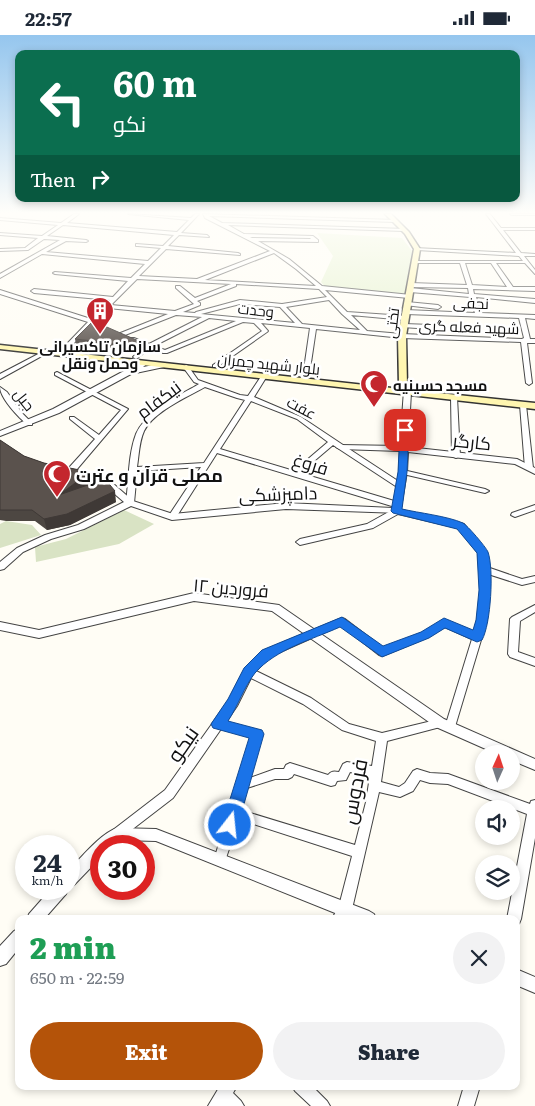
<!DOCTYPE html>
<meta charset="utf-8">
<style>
body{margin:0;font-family:Literata,Cairo,serif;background:#f2f2f3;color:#1f2937;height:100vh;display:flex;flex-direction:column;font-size:19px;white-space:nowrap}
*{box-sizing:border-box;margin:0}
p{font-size:16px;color:#747a83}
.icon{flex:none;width:28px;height:28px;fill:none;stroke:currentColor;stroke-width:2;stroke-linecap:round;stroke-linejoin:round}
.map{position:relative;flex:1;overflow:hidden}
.drawer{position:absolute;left:15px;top:880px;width:505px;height:175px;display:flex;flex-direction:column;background:#fff;border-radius:10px;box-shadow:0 2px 8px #0003}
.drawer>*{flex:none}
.guide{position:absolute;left:15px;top:15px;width:505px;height:152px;border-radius:10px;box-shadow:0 2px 8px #0003;background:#0b6e4f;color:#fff;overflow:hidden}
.needle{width:32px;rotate:3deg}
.buttons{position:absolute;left:475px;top:710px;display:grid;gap:10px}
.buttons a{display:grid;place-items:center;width:45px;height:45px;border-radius:50%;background:#fff;box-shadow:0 2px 8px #0003;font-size:25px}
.speed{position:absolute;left:15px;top:800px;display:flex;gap:10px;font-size:25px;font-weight:700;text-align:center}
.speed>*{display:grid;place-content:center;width:65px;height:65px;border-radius:50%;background:#fff;box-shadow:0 2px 8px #0003;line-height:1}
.speed small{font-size:12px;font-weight:400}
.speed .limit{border:8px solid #d22;background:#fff;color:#111}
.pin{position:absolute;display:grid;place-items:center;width:42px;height:42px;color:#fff;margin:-21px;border-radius:10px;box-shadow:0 2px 8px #0006}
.me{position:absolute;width:55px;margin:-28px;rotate:16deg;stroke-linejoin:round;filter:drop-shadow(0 0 4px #0008)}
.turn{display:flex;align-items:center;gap:18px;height:105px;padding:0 15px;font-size:22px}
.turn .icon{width:65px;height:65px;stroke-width:2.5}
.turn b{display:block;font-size:35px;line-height:42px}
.then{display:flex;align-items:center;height:48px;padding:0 15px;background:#0003;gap:10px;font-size:19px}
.round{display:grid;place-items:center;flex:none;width:52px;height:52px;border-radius:26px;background:#f2f2f3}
.head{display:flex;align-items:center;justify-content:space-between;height:85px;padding:0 15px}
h1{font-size:30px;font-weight:800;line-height:38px;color:#1e9e55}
.action{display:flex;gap:10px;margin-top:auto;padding:10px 15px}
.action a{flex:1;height:58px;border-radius:30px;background:#b45309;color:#fff;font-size:20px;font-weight:800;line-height:58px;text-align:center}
.action a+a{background:#f2f2f3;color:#1f2937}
.status{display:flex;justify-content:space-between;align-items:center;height:35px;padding:0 25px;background:#fff;direction:ltr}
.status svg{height:14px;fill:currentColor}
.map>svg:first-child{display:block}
</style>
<div class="status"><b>22:57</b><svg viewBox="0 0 49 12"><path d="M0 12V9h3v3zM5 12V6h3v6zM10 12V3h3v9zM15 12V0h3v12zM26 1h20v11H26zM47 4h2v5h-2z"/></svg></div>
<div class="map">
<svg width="535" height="1071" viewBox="0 0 535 1071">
<rect width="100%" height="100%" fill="#fffdf5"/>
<path fill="#d9e3c4" d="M124,475l30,14 -35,20 -83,18 -1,-15 31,-8z
M6,486l26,4 9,10 -41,13v-24z"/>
<path fill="#e6f2cf" d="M317,198l85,5 10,13 -7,44 -78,-6 -6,-7 12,-26z"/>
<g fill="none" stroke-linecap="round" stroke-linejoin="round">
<defs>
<path id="minor" d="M74,179h5l-12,9 110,9 12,-12 -61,-6 63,4 4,-4h4l-18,19 26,2 2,2 -30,-2 -11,11 70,7 2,1v1l-74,-6 -27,27 58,3 73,-28 -65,-33 -2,-4 194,6 -2,2 -186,-6 13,7 184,6 -2,2 -176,-6 16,9 69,2 5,4v2l-60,-1 31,18 33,27 89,9v2l-2,1 -84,-8 22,22 58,4 3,2 -3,2 -54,-5 16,16 35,3 120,5 2,-1 -5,-20 -113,-4 -3,-2 3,-2 69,3 -5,-16 -60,-5 -3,-2 3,-2 59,6 -1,-6 -57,-1 -3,-2 3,-2 56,2 -7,-22h-47v-2h110l-4,-5 -102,-6h-2v-2l101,5 -30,-39h4l11,14h34v2h-32l18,23 14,1v2h-11l11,14v4l-10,-11h-29l17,24h22v4l-62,-2 1,5 61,5v4l-59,-6 5,16 54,2v4l-10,-1 5,21h5v4h-8l5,40 -3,2 -3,-2 -5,-41 -119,-4 -86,-9 -7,47 -3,2 -3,-2 7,-48 -49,-5 7,8 -1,1 -50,35h-4v-2l49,-34 -8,-8 -11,-1 -76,31h-4l-13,-5 -14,11 -3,-2 1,-1 11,-10 -15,-6v-2h4l15,6 53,-27 -26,-2 -56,22 -2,-1v-2l50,-20 -60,-6 -12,13 3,1v2h-6l-27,27h-4v-2l26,-27 -88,-28v-4l91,29 19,-19 -76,-7 -3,-2 3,-2 79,8 15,-16 -73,-7 -2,-1 2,-1 76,6 14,-14 -103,-10 -42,24v-4l60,-34 -16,-1 -16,11 -28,1v-2l25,-1 13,-10 -38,-3v-2l42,3 16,-11 -58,-5v-2l61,5zM63,190l111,10 -11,11 -27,-2v2h2l23,2 -13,13 -102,-9 20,-11 20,1 2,-1 -2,-1 -39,-4zM250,202l60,1 1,1 -59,-1zM274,218l22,16 20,17 -111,-6zM465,228h26l16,24 -35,-2zM137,244l94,5 -36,14 -15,-12h-4v2l18,16 -19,7 -64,-6zM236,249l83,5 8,8 -45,7 -42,-4 -44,12 -1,1 -12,-1 17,-7v-2l-3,-2 39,-15zM329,265l13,14 18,16 -58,-6 -16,-17zM240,269l40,3 15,16 -94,-9zM209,283l27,3 -71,29 -11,-4z
M407,267l31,3 3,2 -3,2 -33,-4 -1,-1z
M404,289l28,1 3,2 -3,2 -30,-2v-2z
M44,316l5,1 -49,27v-5z
M186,330l2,1 10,14 42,15 8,1 14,-21h4l1,1 -13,21 47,20 42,28 61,40 -1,2h-6l-64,-42 -33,28 101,30 1,2 -1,2h-6l-178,-54 -42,66h-3l-4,-2 33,-50 -64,4 -3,32 -1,2h-6l-1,-2c3,-22 2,-48 10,-69 9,-22 44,-39 63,-50l-5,-2 -11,-15zM205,352l32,11 8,2 -41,63 -67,4c2,-12 2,-25 7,-36 9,-19 43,-34 61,-44zM251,366l46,18 31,23 -34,29 -74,-22z
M57,337l71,37 -56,66h-3l-4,-2 1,-2 29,-32 -25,-20v-2h4l25,18 22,-25 -66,-35v-2z
M0,352l7,5 14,20 11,11v2h-4c-9,-7 -28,-27 -28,-38z
M454,360l3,2 3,59 -4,2 -4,-2 -1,-59z
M523,368l3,2 7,63 -4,2 -4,-2 -5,-63z
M400,435h3l82,19 4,2 -4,2 -82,-19 -4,-2z
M535,470v5l-20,7 -4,-2 1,-2z
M394,474h3l67,15 22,29 1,14 35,12 13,-3v6l-13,3 -34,-11 1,16 -2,30 -33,110 -4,1 -4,-1 -1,-3 27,-88 -27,-12 -17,10 -46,19 -3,-1 -38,-30 -72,32 -13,14 55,27 38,26 33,9 58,-14 4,1 1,3 -1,3 -57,15 -6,41 18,5 6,-4 8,-12 4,-2 13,4 18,1 82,30 1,-3 4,-1v38l-14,81 -2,5 -3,1v-6h-9l20,-105 -79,-30 -18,-1 -10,-3 -7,11 -13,6 -21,-5 -27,117 -6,10h-14l7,-13 13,-50 -102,-33 -3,7 -4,1h-8l-11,33 -4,2 -4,-2 -2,-4 37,-123 -30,-8 -48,69 -52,40 -4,2 -4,-2 -2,-4 2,-4 52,-40 64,-90 16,-31 18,-18 79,-33 3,1 38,29 39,-15 22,-13 30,12 3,-12 4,-30 -3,-37 -20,-25 -60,-14 -25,14 -73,17 -4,-3 4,-3 67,-15zM251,643l52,26 39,26 34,11 -4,25 -25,-4 -4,2 -4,8c-5,-1 -8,-1 -11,3l-38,-12 -4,2 -2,4h-9l-25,9 12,-44 -1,-3 -4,-1 -31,-8 11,-16zM350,737l20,4 -4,26 -11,43 -108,-33 -4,1 -3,7h-2l9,-32 28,-9h13l4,-2 2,-3 37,12 4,-1 2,-4 9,-1z
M535,570v7l-15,9 -2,31 17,6v8l-25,-9 -2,-3 2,-35 2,-2z
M220,1051h17l-4,7 8,8 3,5h-36z
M292,1051h20l15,15 3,5h-19l-16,-15z
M464,1051h16l-6,20h-16z"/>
<path id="tertiary" d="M510,179h25v1h-23z
M118,324h4l9,9 14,-7 3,2 -5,4 21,-4 4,2 -4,2 -33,7 -72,39 -59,23v-5l53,-22 71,-38 -7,-11z
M404,355h6l1,2 -3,55 109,12 18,9v6l-20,-10 -107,-12 -1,20 -7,41 -114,-4 -114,11 -41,-14 -47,23 -33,10 -28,13 -19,17 -4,1v-8l17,-14 28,-13 33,-10 46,-23 -21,-18 -27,-6 -1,-2 1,-2 3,-1 30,7 24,21 40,13 113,-11 107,5 6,-36 1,-21 -60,-2 -4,-2 4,-2 60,1z
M194,558l85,12 165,114 91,40v11l-24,-10v-6h-14l-61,-27 -164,-116 -78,-10 -155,37 -39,-8v-8l39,8z
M117,793l39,1 213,82 5,3 2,5h-26l-194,-78 -36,-1 -7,6h-12v11l-27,28 -5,2v-17c13,-13 31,-36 48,-42z
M51,854h17l-2,5 -22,25h-17l2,-5z
M19,893v20l-13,16 -6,2v-20l14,-15z
M516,934l19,8v16l-19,-8z"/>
<path id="secondary" d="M385,179h6l18,18 11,17 -14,87 1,50 3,4 125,13v6l-535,-60v-4l401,44 -2,-3 -1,-50 16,-87 -9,-15z"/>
</defs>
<use href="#minor" stroke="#444" stroke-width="2"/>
<use href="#tertiary" stroke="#444" stroke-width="2"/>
<use href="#secondary" stroke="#333" stroke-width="3"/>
<use href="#minor" fill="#fff" fill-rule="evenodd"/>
<use href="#tertiary" fill="#fff" fill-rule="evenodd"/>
<use href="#secondary" fill="#fff6b0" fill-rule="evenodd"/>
</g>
<path fill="#4d4742" d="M75,304l66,3 1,5 -5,4 -61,-7z
M0,405l24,16 20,7 46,9 2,11 24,19 -46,23 -23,5 -12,-9h-29l-6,-1z"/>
<path fill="#3f3936" d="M141,307l1,5 -5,4 -1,-5z
M90,437l2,11 -33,12z
M115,456l1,11 -46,23 -23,5 -3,-11z"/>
<path fill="#5a524d" stroke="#3f3936" d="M93,286l48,21 -5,4 -61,-7z
M0,405l24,16 20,7 46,9 -31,23 46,-16 10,12 -48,23 -23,5 -12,-9h-32z"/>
<linearGradient id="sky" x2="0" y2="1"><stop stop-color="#95c6ee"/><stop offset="0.54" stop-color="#fffefa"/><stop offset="1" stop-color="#fffefa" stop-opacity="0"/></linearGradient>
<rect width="535" height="329" fill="url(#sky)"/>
<path fill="#1a73e8" stroke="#114b97" d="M405,392l4,3 -2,42 -5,37c17,4 45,7 61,14 4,2 23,24 25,29 6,17 3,72 -6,88l-5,2 -32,-14 -16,10 -47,19 -42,-30c-29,13 -64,22 -85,46 -11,14 -17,33 -27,48l34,9 2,4 -26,91 -2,5 -6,3 -5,-3 -3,-5 27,-87 -36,-10 -2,-4 17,-25 16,-31 18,-18 80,-33 41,29 38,-14 23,-14 29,12 3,-10 3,-30 -2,-37 -20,-24 -64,-16 -2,-2 7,-39 2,-42z"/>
<defs>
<symbol id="building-pin" viewBox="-11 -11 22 30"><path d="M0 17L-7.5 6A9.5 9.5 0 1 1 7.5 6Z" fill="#c4262e" stroke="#fff"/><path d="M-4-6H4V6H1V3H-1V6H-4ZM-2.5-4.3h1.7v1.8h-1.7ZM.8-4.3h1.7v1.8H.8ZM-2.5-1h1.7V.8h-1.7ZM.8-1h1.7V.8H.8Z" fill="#fff"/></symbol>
<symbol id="mosque-pin" viewBox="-11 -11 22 30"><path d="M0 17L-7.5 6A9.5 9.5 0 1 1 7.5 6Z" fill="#c4262e" stroke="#fff"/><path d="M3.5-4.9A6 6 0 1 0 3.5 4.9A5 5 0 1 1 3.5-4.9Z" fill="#fff"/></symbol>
</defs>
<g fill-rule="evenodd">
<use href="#building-pin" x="84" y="260" width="32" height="43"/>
<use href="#mosque-pin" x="358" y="333" width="32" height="43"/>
<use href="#mosque-pin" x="41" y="423" width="32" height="43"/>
</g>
<g text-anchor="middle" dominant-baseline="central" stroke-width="5" stroke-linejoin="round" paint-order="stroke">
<g font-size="15" fill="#111" stroke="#fff">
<text transform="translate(471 267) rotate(2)">نجفی</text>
<text transform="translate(256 274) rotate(6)">وحدت</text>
<text transform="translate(391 288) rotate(-83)">تختی</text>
<text transform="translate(469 291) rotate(2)">شهید فعله گری</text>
<text transform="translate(269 328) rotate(6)">بلوار شهید چمران</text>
<text transform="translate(25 364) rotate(51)">جبل</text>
<text transform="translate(302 372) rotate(28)">عفت</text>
</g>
<g font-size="15" font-weight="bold" fill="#111" stroke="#fff">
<text x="100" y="310">سازمان تاکسیرانی<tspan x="100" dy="17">وحمل ونقل</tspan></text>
<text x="393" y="349" text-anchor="start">مسجد حسینیه</text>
</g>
<g font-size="18" fill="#111" stroke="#fff">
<text transform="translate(158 364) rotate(-37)">نیکفام</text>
<text transform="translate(472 406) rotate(6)">کارگر</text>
<text transform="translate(311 428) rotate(17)">فروغ</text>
<text transform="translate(278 458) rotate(-2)">دامپزشکی</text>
<text transform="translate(231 552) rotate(5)">۱۲ فروردین</text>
</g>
<g font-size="18" font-weight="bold" fill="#111" stroke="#fff" text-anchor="start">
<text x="76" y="439">مصلی قرآن و عترت</text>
</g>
<g font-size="21" fill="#111" stroke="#fff">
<text transform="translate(181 708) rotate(-55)">نیکو</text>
<text transform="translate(352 756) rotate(-79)">فردوس</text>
</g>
</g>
</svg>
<div class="buttons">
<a><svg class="needle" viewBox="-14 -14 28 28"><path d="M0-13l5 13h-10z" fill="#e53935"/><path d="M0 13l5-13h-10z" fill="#747a83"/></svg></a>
<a><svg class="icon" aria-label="sound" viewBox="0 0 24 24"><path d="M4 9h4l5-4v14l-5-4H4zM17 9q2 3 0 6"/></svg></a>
<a><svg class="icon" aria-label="layers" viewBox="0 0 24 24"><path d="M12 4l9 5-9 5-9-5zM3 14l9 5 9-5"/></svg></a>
</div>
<div class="speed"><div>24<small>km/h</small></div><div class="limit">30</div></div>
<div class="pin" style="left:405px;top:395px;background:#d93025"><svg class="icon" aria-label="arrive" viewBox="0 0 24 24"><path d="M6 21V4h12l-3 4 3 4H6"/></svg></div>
<svg class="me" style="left:230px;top:790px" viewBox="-20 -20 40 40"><circle r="17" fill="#1a73e8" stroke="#fff" stroke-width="3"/><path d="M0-11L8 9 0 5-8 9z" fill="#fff"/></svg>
<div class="guide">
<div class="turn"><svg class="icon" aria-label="left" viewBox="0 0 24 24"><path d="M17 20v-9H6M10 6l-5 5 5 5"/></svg><div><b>60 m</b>نکو</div></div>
<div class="then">Then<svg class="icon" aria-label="right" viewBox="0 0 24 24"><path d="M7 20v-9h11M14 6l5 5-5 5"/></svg></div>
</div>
<section class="drawer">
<div class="head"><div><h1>2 min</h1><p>650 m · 22:59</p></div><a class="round"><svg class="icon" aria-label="close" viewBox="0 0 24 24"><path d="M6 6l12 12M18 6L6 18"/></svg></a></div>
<div class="action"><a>Exit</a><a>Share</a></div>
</section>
</div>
